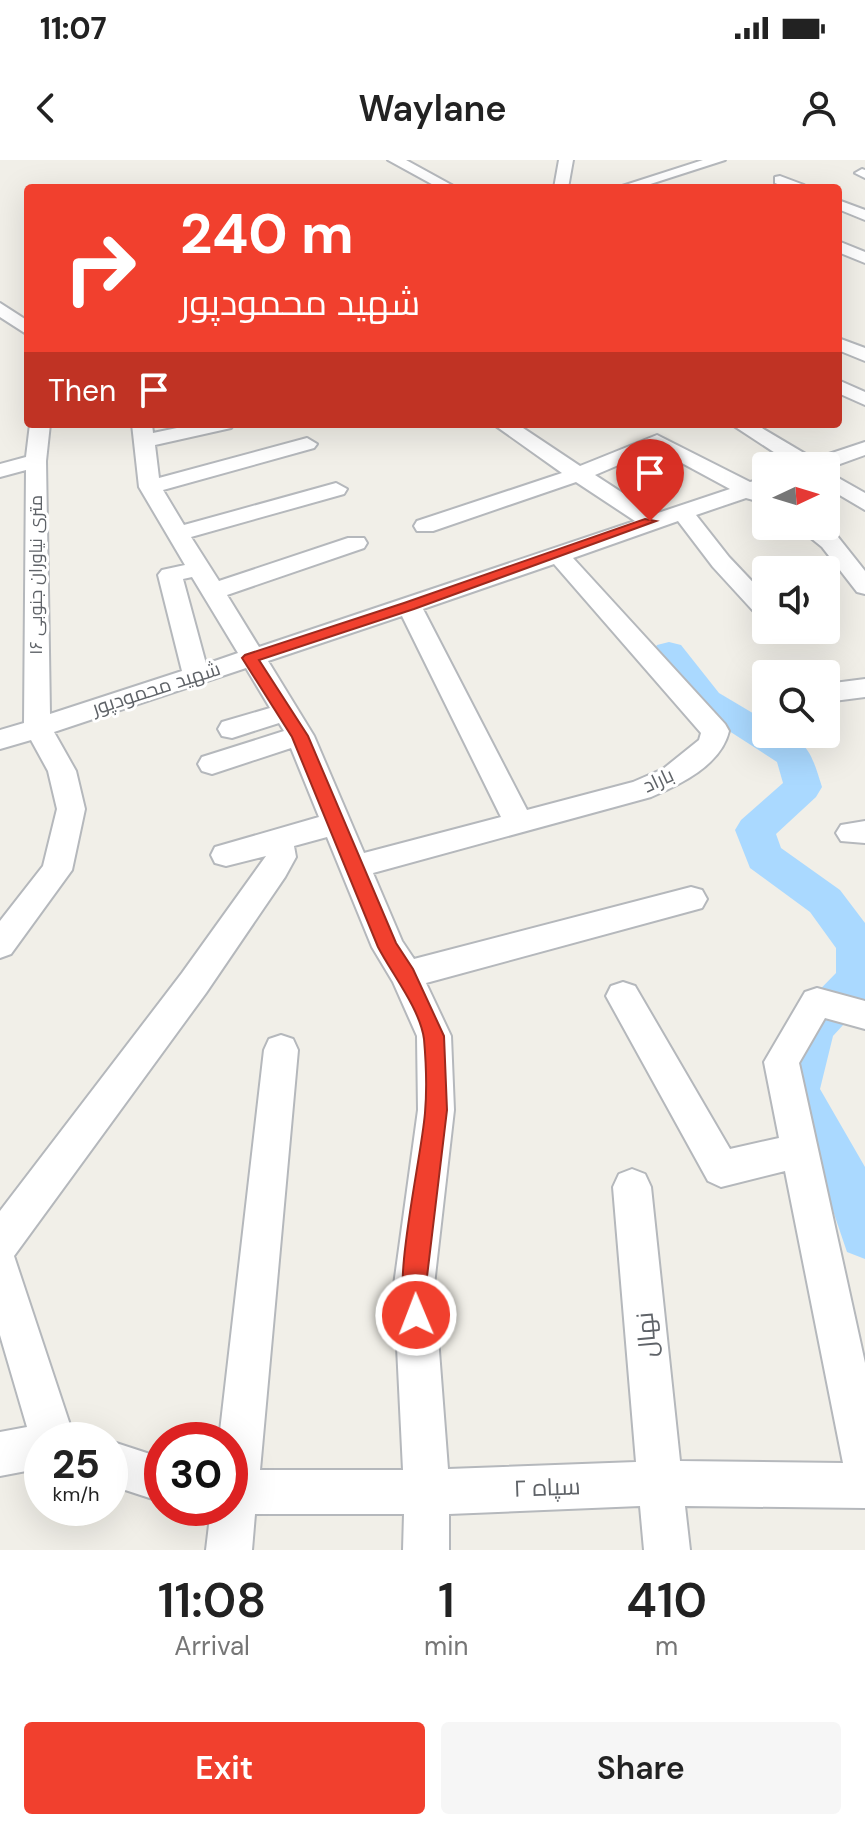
<!DOCTYPE html>
<meta charset="utf-8">
<style>
body{margin:0;font-family:"DM Sans",Cairo,sans-serif;background:#f6f6f6;color:#222;height:100vh;display:flex;flex-direction:column;font-size:30px;white-space:nowrap}
*{box-sizing:border-box;margin:0}
p{font-size:26px;color:#767676}
.icon{flex:none;width:44px;height:44px;fill:none;stroke:currentColor;stroke-width:2;stroke-linecap:round;stroke-linejoin:round}
.map{position:relative;height:1390px;overflow:hidden}
.panel{display:flex;flex-direction:column;background:#fff;flex:1}
.panel>*{flex:none}
.banner{position:absolute;left:24px;top:24px;width:818px;height:244px;border-radius:8px;box-shadow:0 8px 32px #0002;background:#f1402e;color:#fff;overflow:hidden}
.needle{width:52px;rotate:86deg}
.controls{position:absolute;left:752px;top:292px;display:grid;gap:16px}
.controls a{display:grid;place-items:center;width:88px;height:88px;border-radius:8px;background:#fff;box-shadow:0 8px 32px #0002;font-size:40px}
.speed{position:absolute;left:24px;top:1262px;display:flex;gap:16px;font-size:40px;font-weight:700;text-align:center}
.speed>*{display:grid;place-content:center;width:104px;height:104px;border-radius:50%;background:#fff;box-shadow:0 8px 32px #0002;line-height:1}
.speed small{font-size:20px;font-weight:400}
.speed .limit{border:12px solid #d22;background:#fff;color:#111}
.pin{position:absolute;display:grid;place-items:center;width:68px;height:68px;color:#fff;margin:-82px -34px;border-radius:50% 50% 50% 0;rotate:-45deg;box-shadow:0 0 8px #0007}
.pin .icon{rotate:45deg}
.me{position:absolute;width:88px;margin:-44px;rotate:359deg;stroke-linejoin:round;filter:drop-shadow(0 0 6px #0008)}
.turn{display:flex;align-items:center;gap:28px;height:168px;padding:0 24px;font-size:36px}
.turn .icon{width:104px;height:104px;stroke-width:2.5}
.turn b{display:block;font-size:56px;line-height:68px}
.then{display:flex;align-items:center;height:76px;padding:0 24px;background:#0003;gap:16px;font-size:30px}
.eta{display:flex;justify-content:space-evenly;align-items:center;height:136px;text-align:center}
.eta b{font-size:48px;font-weight:600;line-height:56px}
.primary-button{display:flex;gap:16px;margin-top:auto;padding:16px 24px}
.primary-button a{flex:1;height:92px;border-radius:8px;background:#f1402e;color:#fff;font-size:32px;font-weight:600;line-height:92px;text-align:center}
.primary-button a+a{background:#f6f6f6;color:#222}
.status{display:flex;justify-content:space-between;align-items:center;height:56px;padding:0 40px;background:#fff;direction:ltr}
.status svg{height:22px;fill:currentColor}
header{display:flex;justify-content:space-between;align-items:center;height:104px;padding:0 24px;background:#fff;font-size:36px;font-weight:600}
.map>svg:first-child{display:block}
</style>
<div class="status"><b>11:07</b><svg viewBox="0 0 49 12"><path d="M0 12V9h3v3zM5 12V6h3v6zM10 12V3h3v9zM15 12V0h3v12zM26 1h20v11H26zM47 4h2v5h-2z"/></svg></div>
<header><svg class="icon" aria-label="back" viewBox="0 0 24 24"><path d="M15 5l-7 7 7 7"/></svg>Waylane<svg class="icon" aria-label="person" viewBox="0 0 24 24"><circle cx="12" cy="8" r="4"/><path d="M4 21q1-7 8-7t8 7"/></svg></header>
<div class="map">
<svg width="865" height="1390" viewBox="0 0 865 1390">
<rect width="100%" height="100%" fill="#f1efe8"/>
<g fill="none" stroke-linecap="round" stroke-linejoin="round">
<path fill="#aad9ff" fill-rule="evenodd" d="M669,482l12,3 38,48 47,28v13c41,0 45,18 56,53l-6,10 -40,37 5,14 59,42 25,33v78l-32,35 -13,53 45,78v92l-18,-7 -17,-50 -58,-111 25,-78 39,-40v-25l-26,-36 -60,-44 -15,-38 6,-10 42,-37 -6,-21 -82,-53 -43,-56 5,-8z"/>
<defs>
<path id="minor" d="M388,0h18l51,28h-18z
M559,0h14l-5,28h-14z
M703,0h22l-87,28h-22z
M862,9l3,1v8l-10,-5z
M780,16l24,9 2,3h-19l-12,-5v-6z
M838,40l27,10v10l-27,-11z
M838,81l27,11v11l-27,-11z
M0,143l28,18v14l-28,-18z
M838,178l27,10v13l-27,-11z
M838,220l27,12v13l-27,-12z
M30,264h20l-4,37 4,253 132,-43 -24,-96 4,-5 23,-5 -46,-78 -7,-63h20l1,9 43,-9h38l-3,4 -76,17 4,33 148,-40 10,6 -3,4 -151,42 21,35 152,-42 11,6 -3,5 -153,43 28,44 129,-43h16l3,5 -3,5 -137,47 32,52 376,-126 -59,-39 -143,49h-16l-3,-5 3,-5 145,-48 -69,-49h24l63,42 77,-31 93,47 16,-4 -1,22 -8,1 -11,-3 -50,17 33,42 37,39v21l-9,-2 -44,-48 -35,-46 -105,37 152,166 4,7c-8,34 -48,53 -78,66l-278,76 29,68 12,18 277,-72 11,3 5,9 -5,9 -11,3 -265,72 25,53 3,74 -20,175 14,184 188,-7 -23,-275 6,-13 13,-5 13,5 6,13 29,274 163,2 -58,-292 -64,16 -13,-6 -102,-185 5,-10 12,-4 12,4 95,163 49,-11 -15,-76 41,-70 12,-4 48,13v28l-40,-11 -26,45 66,300v145l-180,-2 5,44h-46l-4,-44 -191,8v36h-46l1,-36h-149l-3,36h-46l5,-42h19v-68h-11l45,-390 5,-11 12,-4 12,4 5,11 -38,420h143l-9,-185 24,-175 -1,-74 -24,-54 -21,-35 -45,-110 -33,9 2,11 -11,20 -79,116 -192,263 61,184h-33v28l-42,8v-44l27,-5 -27,-92v-124l182,-238 84,-117 -40,10 -11,-3 -4,-8 4,-8 104,-30 -28,-69 -79,26 -10,-3 -4,-7 4,-7 82,-26 -5,-8 -47,15 -10,-2 -4,-7 4,-7 48,-14 -24,-40 -192,64 22,39 9,38 -13,61 -61,84 -11,4v-37l43,-55 14,-57 -9,-38 -17,-31 -31,9v-19l24,-7 2,-253 -26,7v-13l26,-7zM656,289l74,40 -75,25 -60,-39zM554,404l147,169 -2,7 -36,29 -30,13 -106,28 -104,-201zM192,417l46,76 -32,11 -23,-85zM402,456l99,201 -137,36 -50,-117 -46,-75z
M731,264h24l59,35 51,-17v13l-39,14v-3h-31z
M826,311l39,22v17l-39,-23z
M796,366h26l16,11 27,34v23l-8,-2 -35,-45z
M865,519v18l-39,5v-18z
M865,661v22l-24,-2 -5,-8 5,-8z
M110,1281l52,17v44l-52,-17z"/>
</defs>
<use href="#minor" stroke="#b5b8bc" stroke-width="4"/>
<use href="#minor" fill="#fff" fill-rule="evenodd"/>
</g>
<path fill="#f1402e" stroke="#9d2a1e" stroke-width="2" d="M645,359l11,2 -242,88 -155,51 49,76 88,207 17,26 31,67 3,74 -21,175 2,30 -4,9 -8,3 -9,-3c-16,-39 14,-163 18,-211 2,-23 1,-51 -1,-74 -4,-30 -32,-65 -46,-92l-86,-210 -50,-79 3,-3 159,-52z"/>
<g text-anchor="middle" dominant-baseline="central" stroke-width="6" stroke-linejoin="round" paint-order="stroke">
<g font-size="18" fill="#5f6368" stroke="#fff">
<text transform="translate(36 415) rotate(-90)">۱۶ متری نیاوران جنوبی</text>
</g>
<g font-size="20" fill="#5f6368" stroke="#fff">
<text transform="translate(156 528) rotate(-18)">شهید محمودپور</text>
<text transform="translate(658 620) rotate(-25)">باراد</text>
</g>
<g font-size="24" fill="#5f6368" stroke="#fff">
<text transform="translate(646 1175) rotate(-95)">نهال</text>
<text transform="translate(547 1327) rotate(-2)">سپاه ۲</text>
</g>
</g>
</svg>
<div class="controls">
<a><svg class="needle" viewBox="-14 -14 28 28"><path d="M0-13l5 13h-10z" fill="#e53935"/><path d="M0 13l5-13h-10z" fill="#767676"/></svg></a>
<a><svg class="icon" aria-label="sound" viewBox="0 0 24 24"><path d="M4 9h4l5-4v14l-5-4H4zM17 9q2 3 0 6"/></svg></a>
<a><svg class="icon" aria-label="search" viewBox="0 0 24 24"><circle cx="10" cy="10" r="6"/><path d="M15 15l6 6"/></svg></a>
</div>
<div class="speed"><div>25<small>km/h</small></div><div class="limit">30</div></div>
<div class="pin" style="left:650px;top:361px;background:#d93025"><svg class="icon" aria-label="arrive" viewBox="0 0 24 24"><path d="M6 21V4h12l-3 4 3 4H6"/></svg></div>
<svg class="me" style="left:416px;top:1155px" viewBox="-20 -20 40 40"><circle r="17" fill="#f1402e" stroke="#fff" stroke-width="3"/><path d="M0-11L8 9 0 5-8 9z" fill="#fff"/></svg>
<div class="banner">
<div class="turn"><svg class="icon" aria-label="right" viewBox="0 0 24 24"><path d="M7 20v-9h11M14 6l5 5-5 5"/></svg><div><b>240 m</b>شهید محمودپور</div></div>
<div class="then">Then<svg class="icon" aria-label="arrive" viewBox="0 0 24 24"><path d="M6 21V4h12l-3 4 3 4H6"/></svg></div>
</div>
</div>
<section class="panel">
<div class="eta">
<div><b>11:08</b><p>Arrival</p></div>
<div><b>1</b><p>min</p></div>
<div><b>410</b><p>m</p></div>
</div>
<div class="primary-button"><a>Exit</a><a>Share</a></div>
</section>
